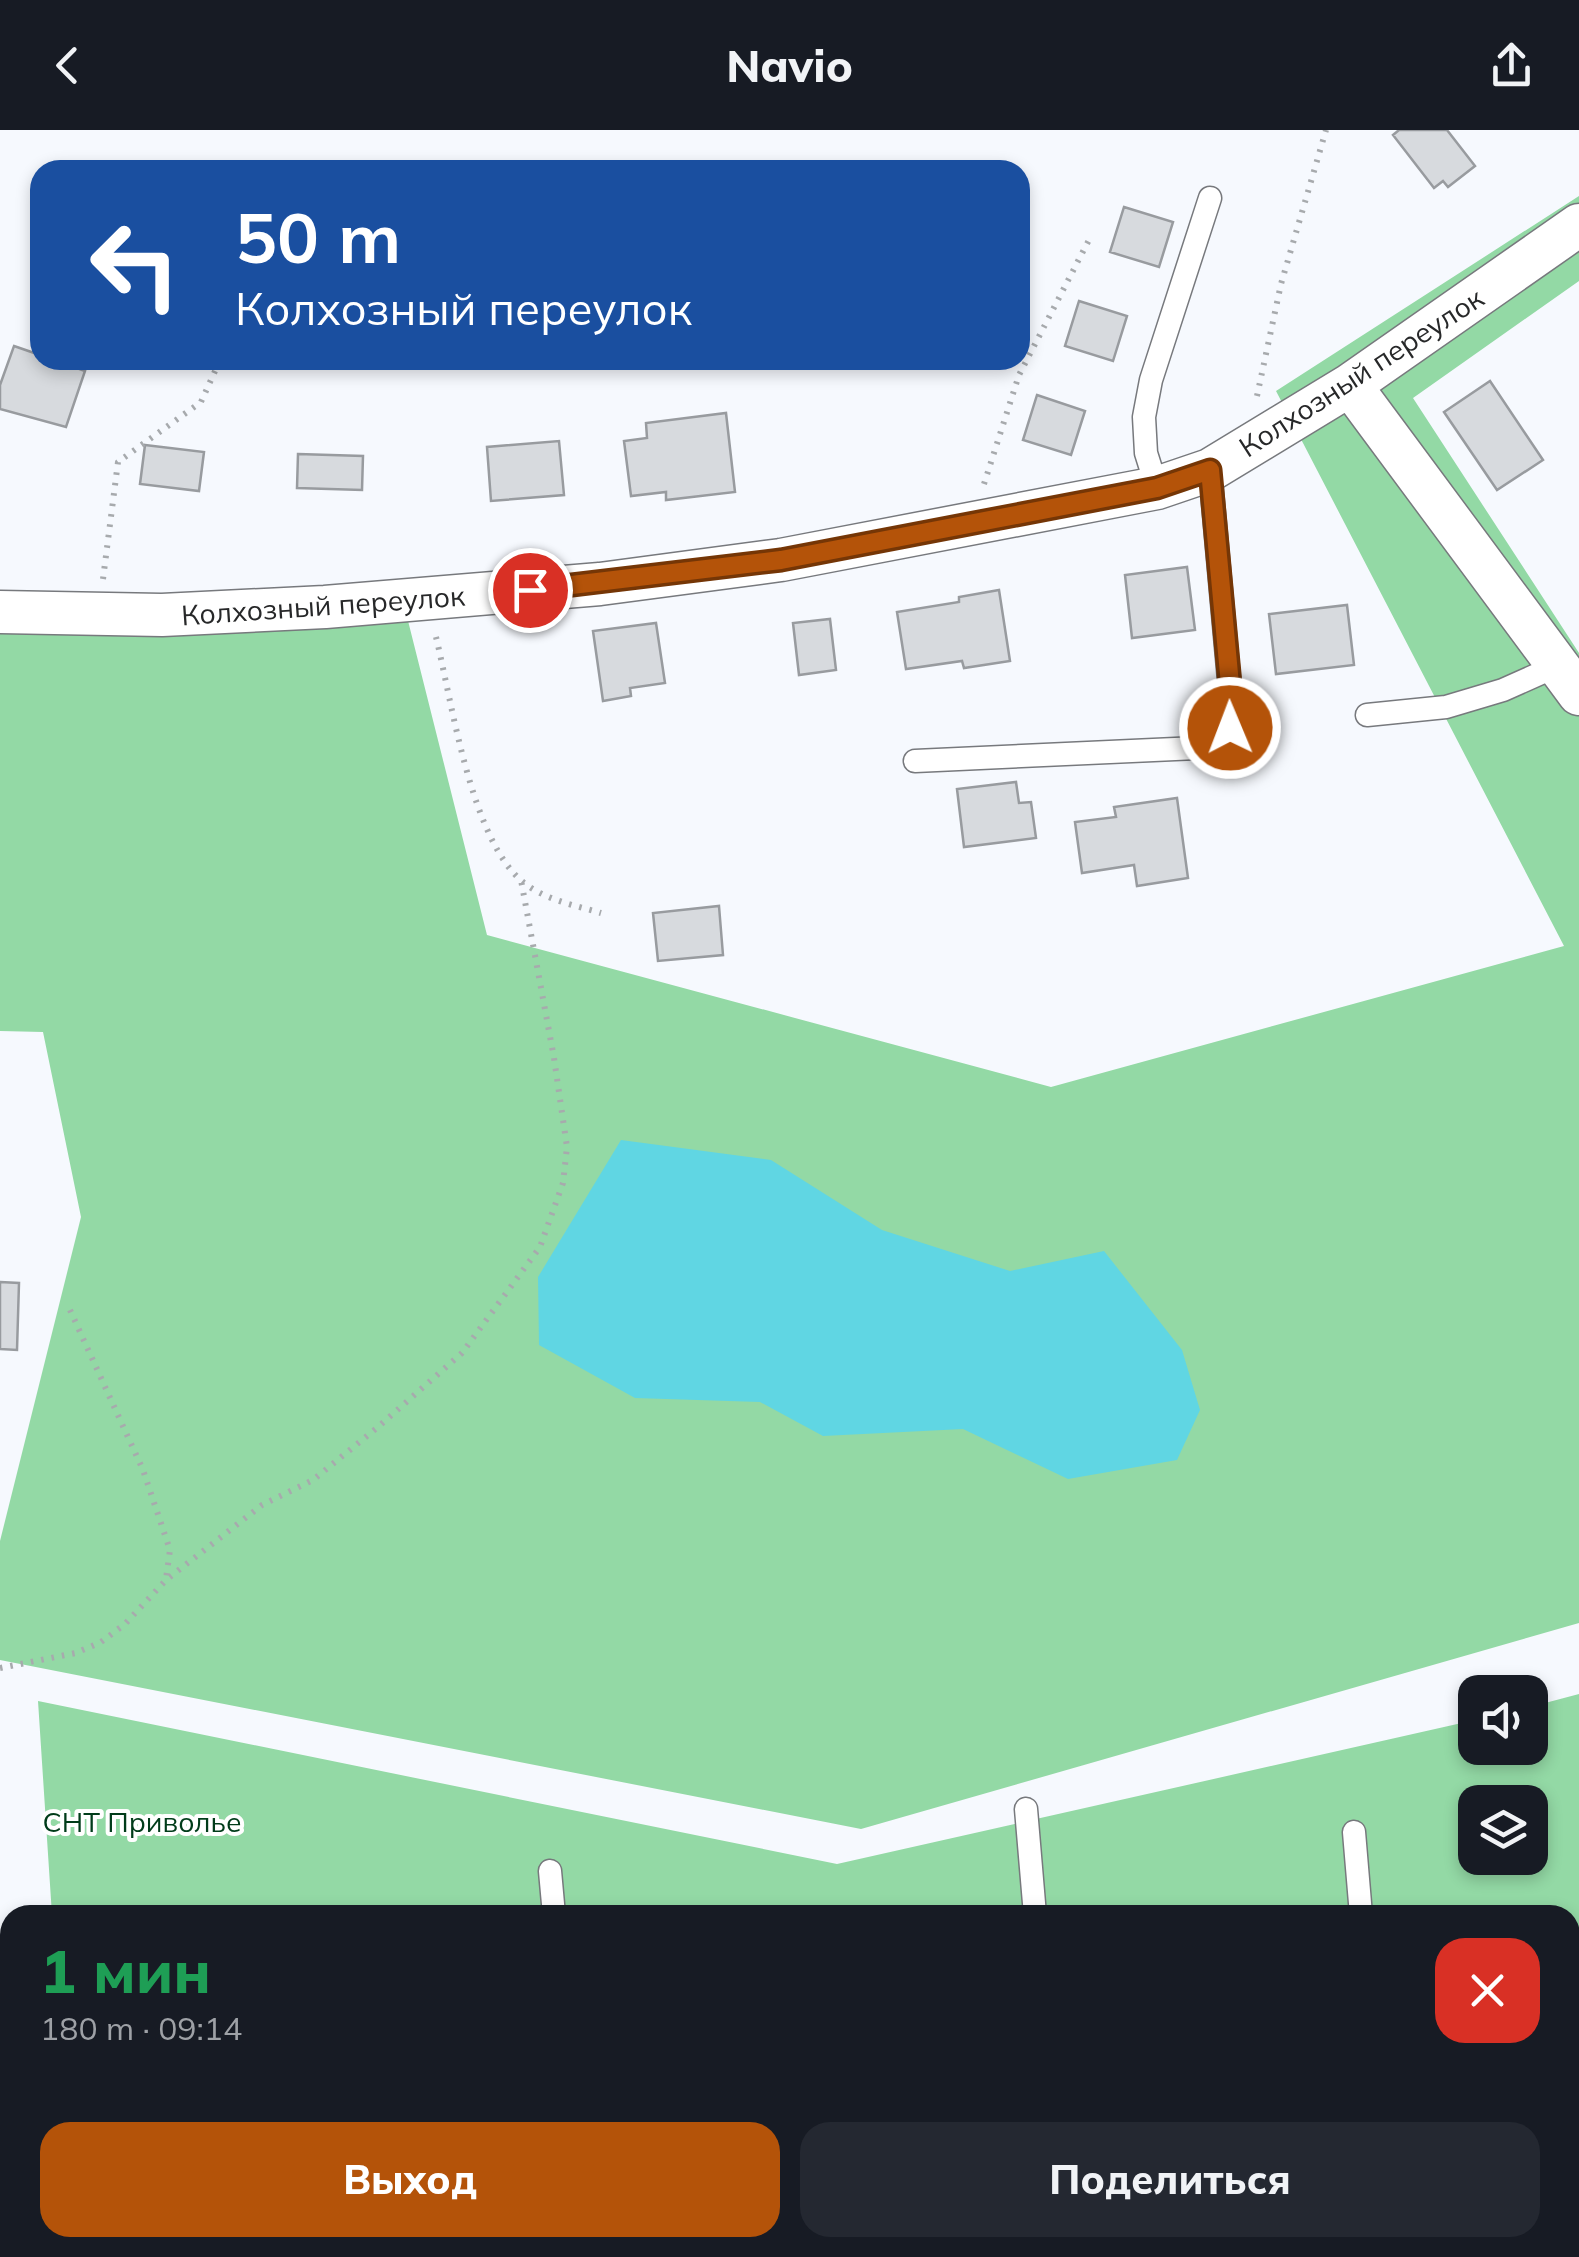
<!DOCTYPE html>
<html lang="ru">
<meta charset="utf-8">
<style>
body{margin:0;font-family:Mulish,sans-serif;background:#242831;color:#f1f3f6;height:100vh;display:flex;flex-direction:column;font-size:38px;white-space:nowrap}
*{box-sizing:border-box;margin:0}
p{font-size:32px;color:#9ea1a6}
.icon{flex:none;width:55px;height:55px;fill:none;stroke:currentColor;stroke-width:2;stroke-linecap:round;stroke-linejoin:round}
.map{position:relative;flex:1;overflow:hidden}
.details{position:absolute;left:0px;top:1775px;width:1580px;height:352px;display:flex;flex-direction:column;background:#171b24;border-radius:30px 30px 0 0;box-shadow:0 5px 15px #0003}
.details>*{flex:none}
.top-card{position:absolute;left:30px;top:30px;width:1000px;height:210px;border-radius:30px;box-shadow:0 5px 15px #0003;background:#1a4fa0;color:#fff;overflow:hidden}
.fabs{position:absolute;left:1458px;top:1545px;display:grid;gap:20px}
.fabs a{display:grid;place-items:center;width:90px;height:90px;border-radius:20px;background:#171b24;box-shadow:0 5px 15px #0003;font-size:50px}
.pin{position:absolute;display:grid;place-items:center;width:85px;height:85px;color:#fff;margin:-42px;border:5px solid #fff;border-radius:50%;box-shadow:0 2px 10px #0007}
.me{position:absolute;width:110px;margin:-55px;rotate:359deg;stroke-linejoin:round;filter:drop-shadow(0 0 8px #0008)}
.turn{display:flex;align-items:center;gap:35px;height:210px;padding:0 40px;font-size:45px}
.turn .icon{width:130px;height:130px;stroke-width:2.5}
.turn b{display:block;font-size:70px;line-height:85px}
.round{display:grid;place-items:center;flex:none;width:105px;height:105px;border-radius:30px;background:#242831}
.overview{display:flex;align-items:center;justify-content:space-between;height:170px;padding:0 40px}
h1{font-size:60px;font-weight:800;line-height:75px;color:#1e9e55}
.button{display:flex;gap:20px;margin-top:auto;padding:20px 40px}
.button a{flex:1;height:115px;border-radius:30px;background:#b45309;color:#fff;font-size:40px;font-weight:800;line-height:115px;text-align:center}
.button a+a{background:#242831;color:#f1f3f6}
header{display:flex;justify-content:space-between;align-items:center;height:130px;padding:0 40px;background:#171b24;font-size:45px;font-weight:800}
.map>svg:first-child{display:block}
</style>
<header><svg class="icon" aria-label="back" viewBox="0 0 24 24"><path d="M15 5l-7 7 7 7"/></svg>Navio<svg class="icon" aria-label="share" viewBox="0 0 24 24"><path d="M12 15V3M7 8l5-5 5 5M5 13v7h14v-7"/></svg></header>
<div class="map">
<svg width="1579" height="2127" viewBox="0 0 1579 2127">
<rect width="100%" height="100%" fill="#f6f9fe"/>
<path fill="#93d9a5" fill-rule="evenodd" d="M1579,66v85l-166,117 166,255v970l-718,206 -861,-169v-119l81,-324 -38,-185 -43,-1v-440l154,6 244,-16 89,354 564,152 513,-141 -288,-555z
M1579,1564v563h-1503l-1,-9h1495v-333h-1518l-14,-214 799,163 638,-144v28h55v-41zM1475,1672h55v56h-55z"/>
<path fill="#60d6e3" d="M621,1010l150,20 111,70 128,41 94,-20 78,99 18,60 -23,50 -109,19 -105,-50 -140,7 -63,-34 -125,-4 -96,-53 -1,-68z"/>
<path fill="#d7dade" stroke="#989b9f" stroke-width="2.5" d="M1399,0h48l28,36 -27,21 -5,-6 -9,7 -41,-53z
M1124,77l49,15 -14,45 -49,-15z
M1079,171l48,15 -14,45 -48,-15z
M14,216l26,9v5h15l30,11 -19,56 -66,-18v-24z
M1490,251l53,79 -46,30 -53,-78z
M1037,265l48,16 -14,44 -48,-15z
M726,283l9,79 -69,8v-8l-35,4 -7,-55 23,-3 -1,-15z
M559,311l5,54 -73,6 -4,-54z
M145,315l59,7 -5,39 -59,-7z
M298,324l65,2 -1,34 -65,-2z
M1187,437l8,63 -63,8 -7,-63z
M999,460l11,71 -46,7 -2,-7 -56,8 -9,-57 62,-10v-5z
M1347,475l7,60 -78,9 -7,-60z
M830,489l6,51 -37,5 -6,-52z
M656,493l9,60 -35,5 1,8 -28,5 -10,-70z
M1016,652l3,21 12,-1 5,36 -72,9 -7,-58z
M1177,668l11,80 -51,8 -3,-21 -52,8 -7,-51 41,-5 -2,-10z
M719,776l4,49 -65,6 -5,-48z
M0,1152l19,1 -2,67 -17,-1z"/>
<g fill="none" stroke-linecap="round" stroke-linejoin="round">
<defs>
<path id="lane" d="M1157,358l-11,-35 -2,-36 7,-37 59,-182
M1367,585l79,-8 57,-17 56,-25
M915,631l282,-13c22,-3 35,-12 35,-35l-22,-243
M1026,1679l9,106
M1354,1702l7,83
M550,1741l4,44
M580,2118l1,9
M1065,2118l1,9
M1391,2118l1,9"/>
<path id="street" d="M1350,255l229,309
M0,482l162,3 163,-8 275,-23 181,-24 376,-72 53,-18 140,-85 229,-160
M0,2080l3,47"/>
</defs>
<use href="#lane" stroke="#77797d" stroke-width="25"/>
<use href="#street" stroke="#77797d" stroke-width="45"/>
<path stroke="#a7aaad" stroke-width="6" stroke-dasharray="2.5 8" stroke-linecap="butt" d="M1257,266l24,-112 45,-154
M984,354l35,-109 72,-139
M103,449l15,-117 83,-60 19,-42
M436,507c16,65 35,203 87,245 22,18 51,23 78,31
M70,1180l73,160 27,80 -4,29
M0,1538l76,-15 25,-11 24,-18 41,-44 96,-75 51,-25 65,-53 84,-74 78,-106 23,-64 4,-36 -13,-89 -33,-178"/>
<use href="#lane" stroke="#fff" stroke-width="22"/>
<use href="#street" stroke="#fff" stroke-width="42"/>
</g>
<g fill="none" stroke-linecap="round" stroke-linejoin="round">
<defs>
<path id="route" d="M530,460l251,-30 376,-72 53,-18 22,236 -2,22"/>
</defs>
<use href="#route" stroke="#753606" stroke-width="25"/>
<use href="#route" stroke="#b45309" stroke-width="18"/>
</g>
<g text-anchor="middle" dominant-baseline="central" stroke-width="8" stroke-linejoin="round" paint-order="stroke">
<g font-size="28" fill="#272829" stroke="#fff">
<text transform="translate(1361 242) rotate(-33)">Колхозный переулок</text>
<text transform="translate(323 475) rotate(-4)">Колхозный переулок</text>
</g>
<g font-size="28" fill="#013c1a" stroke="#fff">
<text x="142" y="1691">СНТ Приволье</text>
</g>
</g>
</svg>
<div class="fabs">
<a><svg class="icon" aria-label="sound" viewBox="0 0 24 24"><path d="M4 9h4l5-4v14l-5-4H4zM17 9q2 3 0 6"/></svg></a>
<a><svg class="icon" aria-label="layers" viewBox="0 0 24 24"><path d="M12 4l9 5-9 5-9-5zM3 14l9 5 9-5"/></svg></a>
</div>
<div class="pin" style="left:530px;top:460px;background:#d93025"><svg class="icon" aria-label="arrive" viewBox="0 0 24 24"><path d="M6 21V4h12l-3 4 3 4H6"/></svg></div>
<svg class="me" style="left:1230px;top:598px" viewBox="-20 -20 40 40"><circle r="17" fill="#b45309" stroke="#fff" stroke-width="3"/><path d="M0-11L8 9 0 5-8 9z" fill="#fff"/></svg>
<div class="top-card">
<div class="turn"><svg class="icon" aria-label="left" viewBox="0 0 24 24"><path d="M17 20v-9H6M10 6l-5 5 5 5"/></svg><div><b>50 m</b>Колхозный переулок</div></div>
</div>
<section class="details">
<div class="overview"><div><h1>1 мин</h1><p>180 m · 09:14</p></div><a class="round" style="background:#d93025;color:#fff"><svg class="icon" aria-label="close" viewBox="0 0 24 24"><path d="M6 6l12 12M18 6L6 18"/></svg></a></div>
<div class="button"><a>Выход</a><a>Поделиться</a></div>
</section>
</div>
